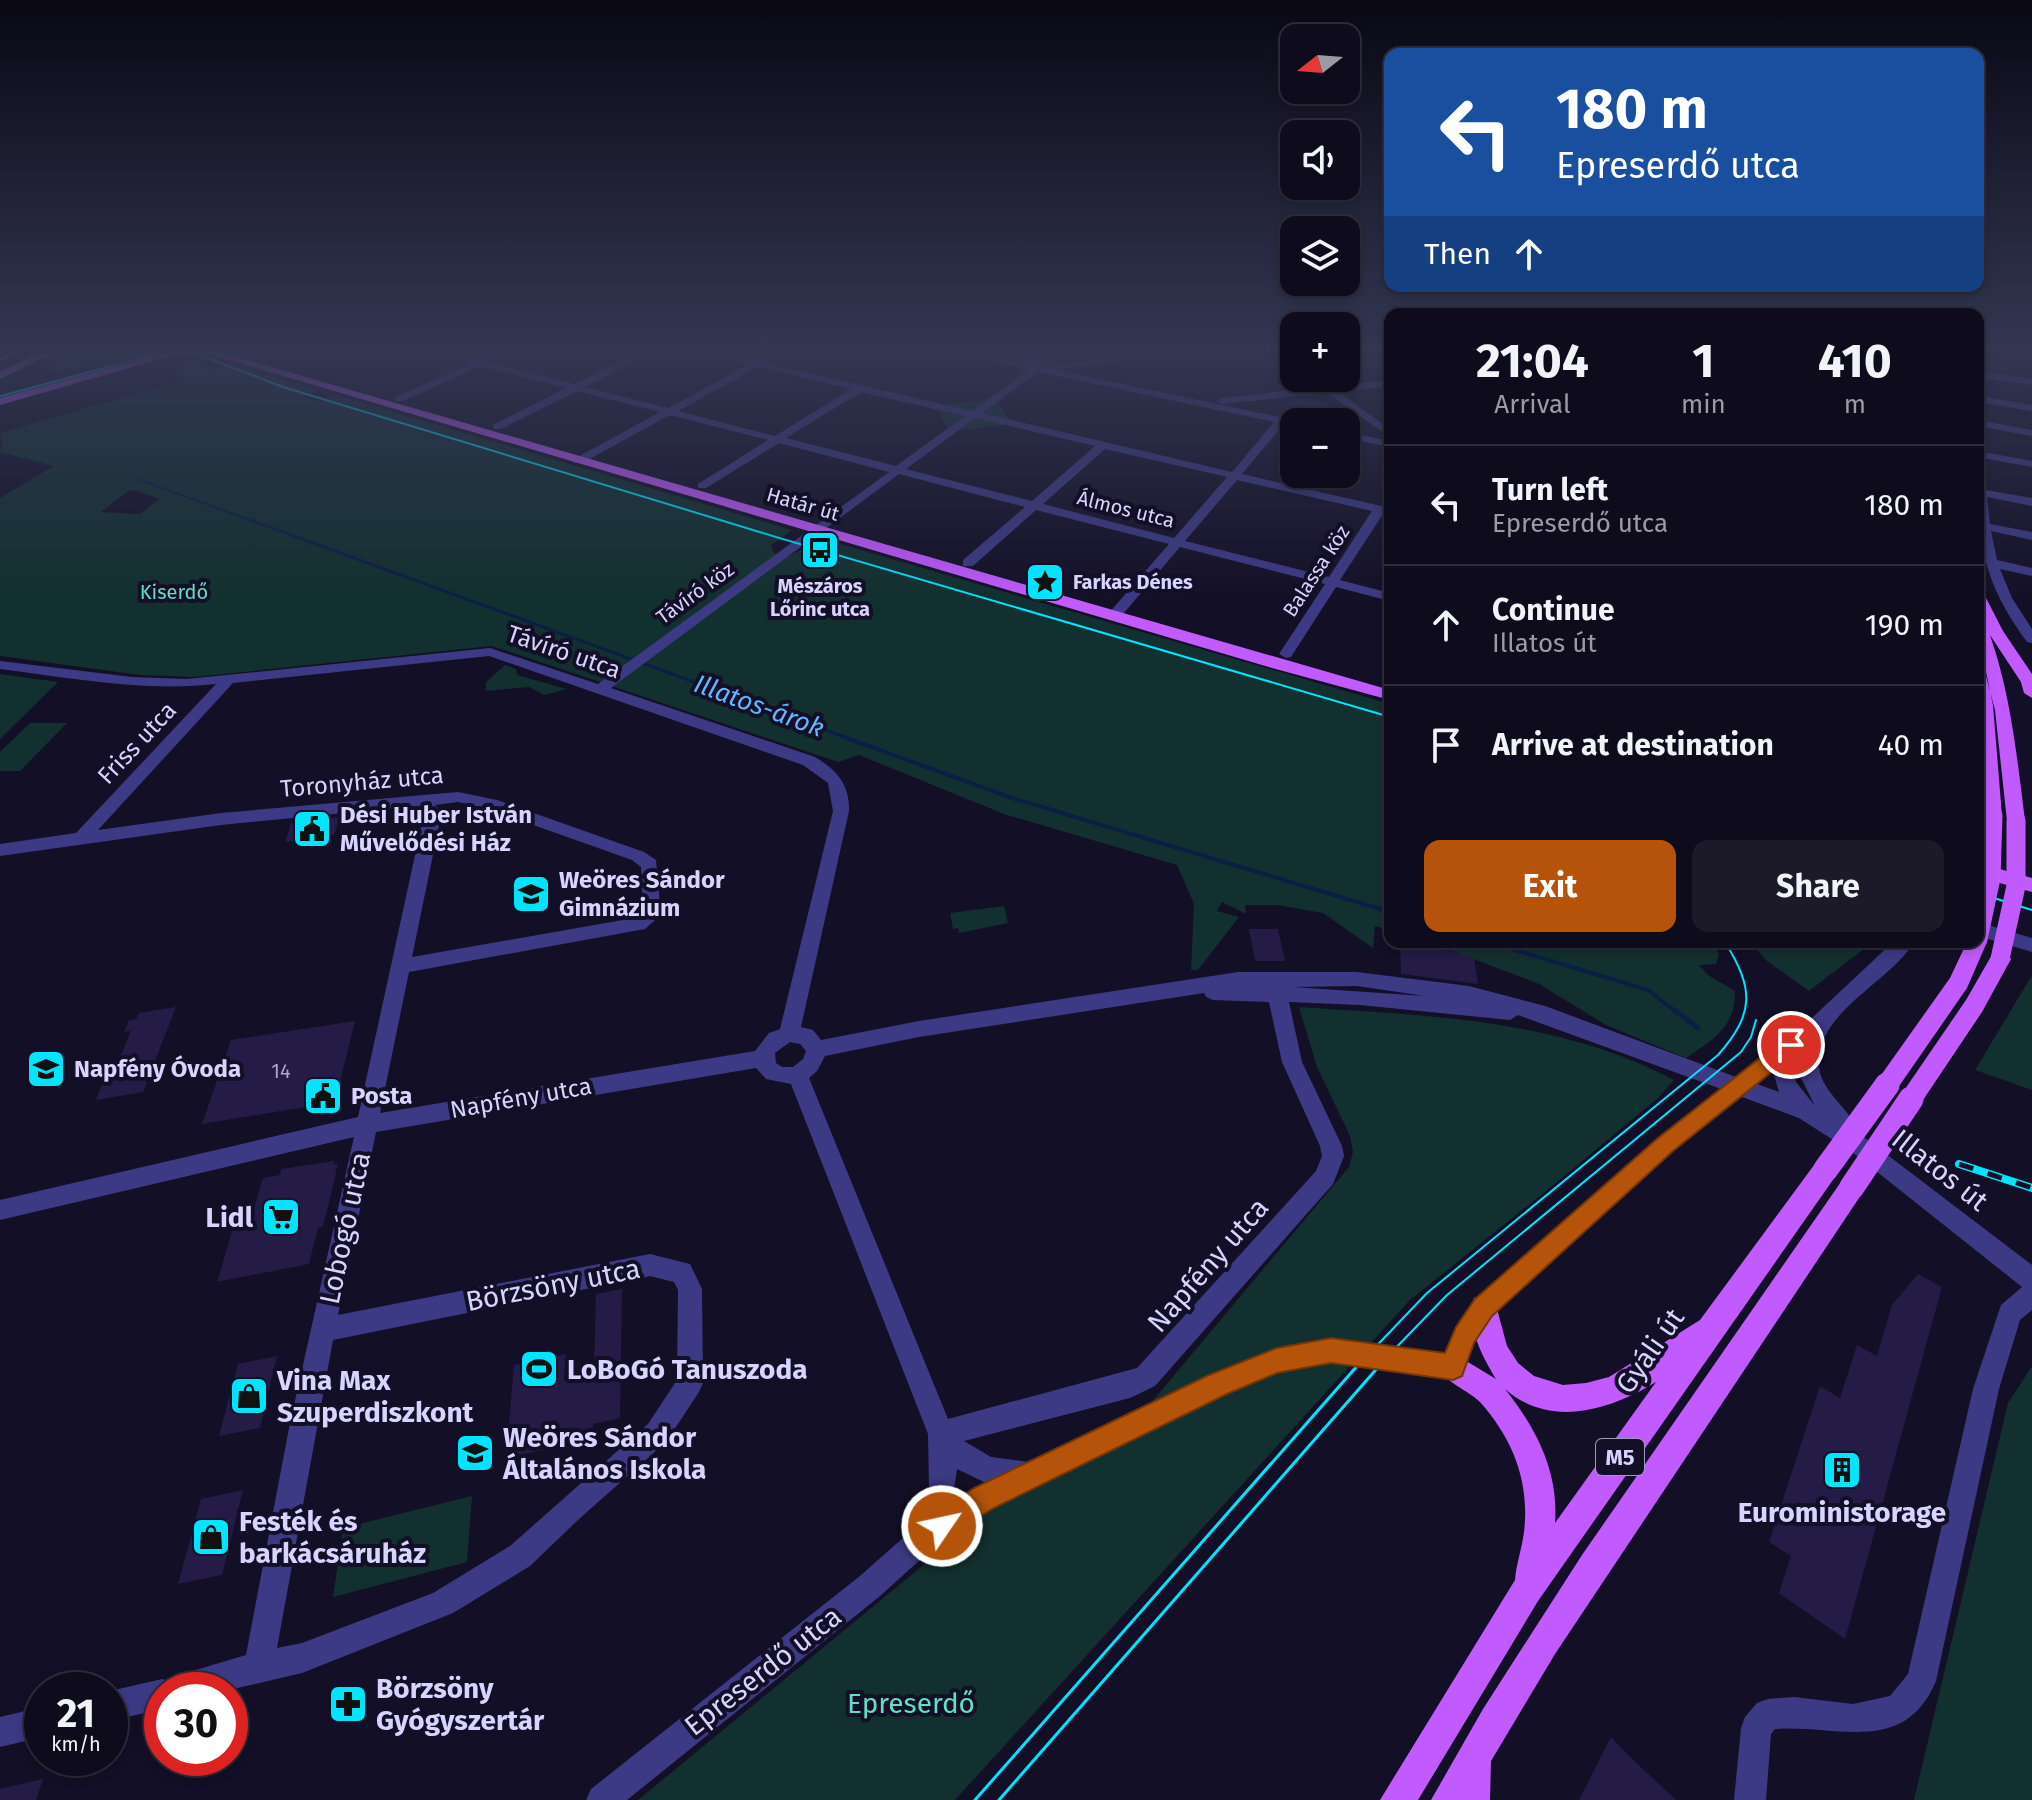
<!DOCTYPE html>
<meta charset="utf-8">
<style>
body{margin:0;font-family:"Fira Sans",sans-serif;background:#1c1929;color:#f1f3f6;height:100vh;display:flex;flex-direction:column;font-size:30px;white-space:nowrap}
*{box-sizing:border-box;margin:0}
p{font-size:26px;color:#9b9ba3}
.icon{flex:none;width:44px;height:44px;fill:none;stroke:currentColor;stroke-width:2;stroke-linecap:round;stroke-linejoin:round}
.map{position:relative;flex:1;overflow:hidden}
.side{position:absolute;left:1384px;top:308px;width:600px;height:640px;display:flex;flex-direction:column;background:#0e0b1c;border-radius:16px;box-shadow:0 4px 12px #0003,0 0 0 2px #2e2b3b}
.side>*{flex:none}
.top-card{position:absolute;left:1384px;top:48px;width:600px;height:244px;border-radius:16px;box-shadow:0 4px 12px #0003,0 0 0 2px #2e2b3b;background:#1a4fa0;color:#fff;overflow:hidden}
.needle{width:52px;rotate:253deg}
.tools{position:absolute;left:1280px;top:24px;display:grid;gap:16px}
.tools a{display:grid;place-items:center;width:80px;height:80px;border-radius:16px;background:#0e0b1c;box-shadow:0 4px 12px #0003,0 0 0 2px #2e2b3b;font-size:40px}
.speed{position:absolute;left:24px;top:1672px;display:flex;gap:16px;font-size:40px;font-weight:700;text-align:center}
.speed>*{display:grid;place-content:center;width:104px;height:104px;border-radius:50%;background:#0e0b1c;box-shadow:0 4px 12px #0003,0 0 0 2px #2e2b3b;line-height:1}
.speed small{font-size:20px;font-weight:400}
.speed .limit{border:12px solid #d22;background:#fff;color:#111}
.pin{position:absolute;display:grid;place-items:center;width:68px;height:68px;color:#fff;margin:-34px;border:4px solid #fff;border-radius:50%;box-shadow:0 2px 8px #0007}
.me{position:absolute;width:88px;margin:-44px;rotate:56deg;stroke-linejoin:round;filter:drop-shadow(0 0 6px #0008)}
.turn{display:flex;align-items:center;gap:28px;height:168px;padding:0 40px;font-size:36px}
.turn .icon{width:104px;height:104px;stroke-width:2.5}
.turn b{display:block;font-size:56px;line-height:68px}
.then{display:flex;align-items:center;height:76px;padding:0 40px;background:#0003;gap:16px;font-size:30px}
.eta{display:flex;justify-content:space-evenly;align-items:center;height:136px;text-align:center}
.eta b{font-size:48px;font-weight:700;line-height:56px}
.primary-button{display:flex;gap:16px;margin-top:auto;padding:16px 40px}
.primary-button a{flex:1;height:92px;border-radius:16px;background:#b45309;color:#fff;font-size:32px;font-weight:700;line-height:92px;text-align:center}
.primary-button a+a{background:#1c1929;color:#f1f3f6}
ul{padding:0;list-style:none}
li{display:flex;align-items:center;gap:24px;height:120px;padding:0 40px;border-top:2px solid #2e2b3b}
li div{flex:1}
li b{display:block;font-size:30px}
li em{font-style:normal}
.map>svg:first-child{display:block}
</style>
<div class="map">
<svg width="2032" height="1800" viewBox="0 0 2032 1800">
<rect width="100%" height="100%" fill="#130f26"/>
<path fill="#12302f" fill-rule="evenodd" d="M101,351h33l-70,20 -17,-1 11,-8z
M193,360l20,10 18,-5 86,25 -13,7 13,4 19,-6 456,135 -21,15 3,8 13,4 36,-18 567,165v226l-15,-4 -2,22 -50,-35 -46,-8h-32l1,9 -24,-12 -5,9 22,6 -41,53h-7l3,-66 -17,-39 -173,-51 -145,-59 -21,7 -346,-116 -297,31 -55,-2 -140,-19v-158l54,-32 -54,-14 3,-11 -3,-8 187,-54 -16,-7zM136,490l23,9 -19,15 -39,-2 27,-21z
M996,399l16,25 -62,8 -15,-27z
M505,665l11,4 1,6 50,14 -23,6 -15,-8 -43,4v-9z
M0,674l58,8 -58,57z
M30,723h37l-47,48h-20v-19z
M1004,906l4,17 -49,10 -1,-5 -5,1 -3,-16z
M1429,942h283l7,12 -3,10 -17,1 9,10 27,16c1,35 -22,49 -49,67l-80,-33 -67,-41z
M1750,942h123l-64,49 -42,-30z
M2032,975v115l-57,-20z
M1299,1007c129,9 259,11 375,73l-16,18 -107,89 -141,113 -455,500h-317l356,-293 119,-59 225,-268 11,-13 4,-15 -3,-16 -33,-69z
M2032,1366v434h-118l94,-397z
M472,1496l-5,66 -134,35 10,-69z"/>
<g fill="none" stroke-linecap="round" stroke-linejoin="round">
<path stroke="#0a1f44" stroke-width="2" d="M135,478l120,44"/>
<path stroke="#0a1f44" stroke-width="3" d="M250,520l597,218"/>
<path stroke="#0a1f44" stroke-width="4" d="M841,736l171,62 378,114
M1489,942l159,48 28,22"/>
<path stroke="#0a1f44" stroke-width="5" d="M1674,1010l24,18"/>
</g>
<path fill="#241b47" d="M1312,398l19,12 -29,4 -19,-4 6,-5 -5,-5z
M340,817l-6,18 -49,7 6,-19z
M1249,929h29l7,32h-30z
M1400,942h21l53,16 4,26 -77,-10z
M176,1007l-33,85 -47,8 6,-15 7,-1 22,-53 -7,1 5,-12 7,-1 3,-6z
M355,1021l-20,81 -133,22 29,-84z
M334,1161v4l4,-2 -5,23 -10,41 -5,1 -9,36 -92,18 22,-74 16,-3 8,-27 17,-3 1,-6z
M1918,1274l24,13 -97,352 -66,-46 12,-37 -22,-14 51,-156 20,12 17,-53 20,11 15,-51z
M622,1289l-2,129 -27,6v7l-37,10v6l-50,11 8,-93 52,-11 -2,26 30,-6 2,-80z
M277,1356l-17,72 -41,8 19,-72z
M243,1490l-21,85 -44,9 23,-85z
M1611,1737l16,17 49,46h-97z
M43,1779l-7,21h-36v-11z"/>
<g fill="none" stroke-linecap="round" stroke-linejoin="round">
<path fill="#3d3a85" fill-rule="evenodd" d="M428,351c16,0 40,10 52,8 12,-2 19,-8 32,-8l-23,11 86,22 66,-33h13l-69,36 83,21 80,-43 -52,-14h17l43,10 18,-10h12l-20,12 206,48 56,-41 -78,-19h19l58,12 -9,-12h10l9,12 17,-12h11l-17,14 117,-14h30l-139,19 242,51 -4,1v4l-10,-2 -42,50 148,34v8l-7,-2 -43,66 50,13v8l-54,-14 -45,70 -5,1 -7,-4 46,-70 -145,-37 -62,73h-10v-6l61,-70 -133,-34 -63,56h-10v-6l62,-53 -126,-33 -288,214 204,69c22,13 35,28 34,54l-48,216 12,3 8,10 98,-19 319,-49h119l112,14 76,20 191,71 78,-61 79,-74h21c-24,41 -101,71 -95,126 4,27 34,42 37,63l176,134v45l-12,10 -21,69 -63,292c-32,76 -100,43 -161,48l-4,5 -5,66h-32l7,-72 4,-11 12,-14 11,-4 26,-2 59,7 37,-8 18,-22 65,-285 28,-84 21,-18 -170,-135 -53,-34 -57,-21 -68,54 -181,164 -18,27 -13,34 -9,4 -122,-18 -54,11 -51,20 -232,115 -63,42 -51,46 -253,204h-41l5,-11 269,-213 53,-47 10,-20 6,-23 -1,-52 -137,-350 -25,-5 -10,-11 -380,64 -38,183 312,-61 40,10 12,25 1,94 -4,9 -33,50 -87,77 -49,47 -77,47 -151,60 -73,17h-67v19l-52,12v-30l52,-12 6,2 11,-6 67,-20 44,-232 64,-286 -354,83v-20l358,-83 66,-303 -7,-8 -196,19 -221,31v-12l76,-11 140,-149c-72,8 -145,-6 -216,-15v-8l132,16 55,2 303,-31 108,36 291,-212 -110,-29 -73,45h-8v-4l70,-44 -98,-25 -88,48h-8v-4l86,-47 -83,-21 -76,38h-8v-4l73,-37 -85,-22 -78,35h-8v-4l75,-33zM758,367l93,22 -76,47 -97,-25zM1038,372l236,50 -42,50 -250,-59zM861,392l104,24 -69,50 -110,-28zM975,418l120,28 -63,55 -126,-32zM1105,449l122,28 -53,61 -131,-34zM1237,480l135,31 -43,66 -144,-36zM489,656l314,109 25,18 5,28 -53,218 -11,4 -14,18 -375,62 29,-141 236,-43 16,-14 -5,-55 -12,-8 -147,-52 -39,-8 -237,21 -123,17 135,-147zM458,802l30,7 144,51 9,7 2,45 -9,6 -222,39 28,-136 1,-9 -6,-7zM1357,986l68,10 -132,-9zM1204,993l2,4 7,3 56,2 13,60 38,84 2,10 -6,15 -179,197 -189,51 -139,-341 8,-7 8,-15 94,-19zM1289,1002l71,3 150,15 8,-5 203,74 -63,48 -183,162 -19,27 -10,27 -115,-15 -54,9 -59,24 -189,91 -38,-5 -27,-16 166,-43 25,-12 178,-202 11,-28 -2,-10 -40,-84zM790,1042l10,2 6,7 -3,8 -10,8h-11l-6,-4 -1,-10zM1800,1050l1,28 14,28 -19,-24 -6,-24zM1773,1072l6,20 -22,-8zM650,1276l24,6 4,8 -1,90 -29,44 -138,122 -77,47 -131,50 -25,5 56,-308zM957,1469l29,14 -34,20z
M1270,351h11l13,9v8z
M2015,351h17v5l-15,-3z
M1978,371l54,8v6l-54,-8z
M1308,378h11l12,8 59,-6v6l-52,6 52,37v8l-63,-44 -105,11 -5,-3 5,-3 98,-11z
M1978,396l54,9v6l-54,-9z
M1978,420l54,10v6l-54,-10z
M1346,432l44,9v6l-44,-9z
M1978,451l54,10v6l-54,-10z
M1978,467l6,3 2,20 46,8v8l-45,-9 3,27 42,8v8l-41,-9 6,29 35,8v8l-32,-7 12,29 20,31v14l-5,-1c-46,-63 -49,-100 -49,-175z
M1978,922l54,16v14l-54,-16z
M42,1707v30l-42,10v-30z"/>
<path fill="#c25bff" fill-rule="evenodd" d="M43,351h14l-57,28v-7z
M171,351h17l-188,54v-7z
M199,351h17l1174,339v10l-118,-32z
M1978,592l7,4 18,35 29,43v24l-8,-5 -3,-11 -31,-47c21,61 27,122 35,186l-9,6 -9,-6 -12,-111 -17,-64v-28l4,1 -4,-7z
M1978,667l8,5 7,33 9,111 -9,6 -9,-6z
M1978,863l54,15v14l-54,-15z
M1978,934l6,2 3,6 -20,46 -72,104 -8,3 -8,-3 -4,-7 4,-7 71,-100 17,-36h11z
M2000,951l7,2 4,6 -29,53 -63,94 -8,3 -8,-3 -4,-7 4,-7 63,-92 27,-47z
M1826,1158l9,3 3,8 -3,8 -297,424 -120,199h-38l135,-220c1,-15 7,-32 9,-48 6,-50 -11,-93 -44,-130 -13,-13 -34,-18 -41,-35l4,-10 10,-4 43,26c-13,-21 -32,-57 -22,-81l10,-4 10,4 13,48 11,17 16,13 29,9 23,-2 23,-6 91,-57 117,-159zM1656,1382l-101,141c4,-51 -19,-95 -50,-134 45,40 105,21 151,-7z
M1852,1176l9,3 3,8 -3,8 -306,459 -64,107 -1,39h-59l52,-91 99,-154 261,-376z"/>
<path stroke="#00e5ff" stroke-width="2" d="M140,357l25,-5 29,1 89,34 493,150 614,180
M0,360l20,-9
M1,396l147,-40
M1978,893l54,17
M1364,1359l63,-66 291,-238c37,-42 36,-66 7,-113
M1385,1359l62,-64 294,-243 10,-15 5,-17"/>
<path stroke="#00e5ff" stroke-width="3" d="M975,1800l390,-443
M999,1800l388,-443"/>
<defs>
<path id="rail" d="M1959,1164l73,24"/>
</defs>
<use href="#rail" stroke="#00e5ff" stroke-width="8"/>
<use href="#rail" stroke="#130f26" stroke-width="5" stroke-dasharray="15" stroke-linecap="butt"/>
<path stroke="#c25bff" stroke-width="19" d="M1978,939l13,-61 2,-62
M2000,959l16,-73v-65"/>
<path stroke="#c25bff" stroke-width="25" d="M1826,1169l61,-84
M1852,1187l59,-88"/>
</g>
<linearGradient id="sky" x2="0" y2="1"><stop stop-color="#0a0815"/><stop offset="0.58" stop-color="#333752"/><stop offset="1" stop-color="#333752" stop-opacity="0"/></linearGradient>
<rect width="2032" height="603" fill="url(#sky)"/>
<path fill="#b45309" stroke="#753606" stroke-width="2" d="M1791,1037l7,2 3,6 -3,6 -125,100 -181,165 -18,27 -12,33 -9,4 -122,-17 -54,10 -50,21 -233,114 -52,32 -10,-4 -4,-10 4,-10 42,-28 235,-113 68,-27 54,-10 114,15 11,-26 19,-28 183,-161 126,-99z"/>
<defs>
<symbol id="bus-square" viewBox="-11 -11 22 22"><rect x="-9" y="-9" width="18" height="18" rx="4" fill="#00e5ff" stroke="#130f26"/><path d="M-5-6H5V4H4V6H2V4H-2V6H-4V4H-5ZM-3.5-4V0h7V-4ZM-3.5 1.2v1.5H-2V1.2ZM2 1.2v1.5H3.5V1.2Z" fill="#111"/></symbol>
<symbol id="sight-square" viewBox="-11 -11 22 22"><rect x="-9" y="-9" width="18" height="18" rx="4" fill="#00e5ff" stroke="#130f26"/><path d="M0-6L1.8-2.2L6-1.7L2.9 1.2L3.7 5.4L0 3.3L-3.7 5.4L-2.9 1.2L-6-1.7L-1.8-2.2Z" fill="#111"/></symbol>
<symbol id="civic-square" viewBox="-11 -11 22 22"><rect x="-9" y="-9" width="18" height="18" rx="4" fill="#00e5ff" stroke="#130f26"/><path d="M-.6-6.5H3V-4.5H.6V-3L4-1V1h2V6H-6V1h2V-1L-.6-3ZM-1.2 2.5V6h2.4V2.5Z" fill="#111"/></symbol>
<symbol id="school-square" viewBox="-11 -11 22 22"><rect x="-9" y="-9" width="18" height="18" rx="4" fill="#00e5ff" stroke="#130f26"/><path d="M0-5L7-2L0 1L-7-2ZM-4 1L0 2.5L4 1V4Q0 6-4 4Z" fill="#111"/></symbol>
<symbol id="supermarket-square" viewBox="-11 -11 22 22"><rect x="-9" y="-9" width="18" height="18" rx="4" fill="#00e5ff" stroke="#130f26"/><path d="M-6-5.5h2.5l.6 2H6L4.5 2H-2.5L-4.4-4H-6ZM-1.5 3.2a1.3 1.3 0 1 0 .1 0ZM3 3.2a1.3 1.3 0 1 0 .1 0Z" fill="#111"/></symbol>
<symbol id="stadium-square" viewBox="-11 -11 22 22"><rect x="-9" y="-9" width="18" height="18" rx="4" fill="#00e5ff" stroke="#130f26"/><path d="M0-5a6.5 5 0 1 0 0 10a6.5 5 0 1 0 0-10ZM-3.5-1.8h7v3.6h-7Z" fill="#111"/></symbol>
<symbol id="shop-square" viewBox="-11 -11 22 22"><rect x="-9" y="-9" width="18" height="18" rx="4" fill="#00e5ff" stroke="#130f26"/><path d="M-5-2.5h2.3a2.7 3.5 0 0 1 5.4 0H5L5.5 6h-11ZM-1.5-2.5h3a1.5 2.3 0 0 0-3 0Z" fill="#111"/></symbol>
<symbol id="building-square" viewBox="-11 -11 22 22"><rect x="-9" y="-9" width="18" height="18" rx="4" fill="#00e5ff" stroke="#130f26"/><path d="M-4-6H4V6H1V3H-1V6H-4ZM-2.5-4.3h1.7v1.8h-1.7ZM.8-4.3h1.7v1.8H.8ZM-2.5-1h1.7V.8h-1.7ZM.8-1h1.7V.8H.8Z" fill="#111"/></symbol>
<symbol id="pharmacy-square" viewBox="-11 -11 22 22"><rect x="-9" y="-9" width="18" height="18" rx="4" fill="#00e5ff" stroke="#130f26"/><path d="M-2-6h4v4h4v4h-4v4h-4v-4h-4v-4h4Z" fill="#111"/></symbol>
</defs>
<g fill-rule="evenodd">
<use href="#bus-square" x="798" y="528" width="44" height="44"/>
<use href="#sight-square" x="1023" y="560" width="44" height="44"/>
<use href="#civic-square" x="290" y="807" width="44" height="44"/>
<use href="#school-square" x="509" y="872" width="44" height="44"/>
<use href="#school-square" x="24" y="1047" width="44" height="44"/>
<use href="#civic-square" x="301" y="1074" width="44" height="44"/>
<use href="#supermarket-square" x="259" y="1195" width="44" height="44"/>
<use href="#stadium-square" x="517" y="1347" width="44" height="44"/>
<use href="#shop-square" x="227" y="1374" width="44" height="44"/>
<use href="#school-square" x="453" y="1431" width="44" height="44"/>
<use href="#building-square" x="1820" y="1448" width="44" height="44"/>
<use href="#shop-square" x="189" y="1515" width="44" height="44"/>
<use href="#pharmacy-square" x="326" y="1682" width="44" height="44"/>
</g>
<g text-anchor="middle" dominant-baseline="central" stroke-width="8" stroke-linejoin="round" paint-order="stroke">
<g font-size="20" fill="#d9d4ff" stroke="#130f26">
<text transform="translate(803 504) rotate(16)">Határ út</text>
<text transform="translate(1126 509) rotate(14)">Álmos utca</text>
<text transform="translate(1316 571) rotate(-57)">Balassa köz</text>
<text transform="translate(695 593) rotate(-36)">Távíró köz</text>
</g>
<g font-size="20" font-weight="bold" fill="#d9d4ff" stroke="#130f26" text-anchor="start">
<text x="1073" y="582">Farkas Dénes</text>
<text x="820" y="586" text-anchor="middle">Mészáros<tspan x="820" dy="23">Lőrinc utca</tspan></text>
</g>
<g font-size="20" fill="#5fe0c0" stroke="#130f26">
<text x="174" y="592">Kiserdő</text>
</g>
<g font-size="20" fill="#aca6d1">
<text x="281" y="1071">14</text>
</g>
<rect fill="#130f26" stroke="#9e99be" stroke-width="2" x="1596" y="1439" width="48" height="36" rx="6"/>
<g font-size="22" font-weight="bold" fill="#d9d4ff">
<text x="1620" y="1457">M5</text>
</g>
<g font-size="24" fill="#d9d4ff" stroke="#130f26">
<text transform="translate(564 652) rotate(19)">Távíró utca</text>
<text transform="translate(137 743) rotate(-47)">Friss utca</text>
<text transform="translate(362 782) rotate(-5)">Toronyház utca</text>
<text transform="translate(521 1098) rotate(-10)">Napfény utca</text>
</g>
<g font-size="24" font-weight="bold" fill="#d9d4ff" stroke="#130f26" text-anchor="start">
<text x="340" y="815">Dési Huber István<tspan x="340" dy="28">Művelődési Ház</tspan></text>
<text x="559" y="880">Weöres Sándor<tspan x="559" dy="28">Gimnázium</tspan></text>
<text x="74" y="1069">Napfény Óvoda</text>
<text x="351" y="1096">Posta</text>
</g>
<g font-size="26" font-style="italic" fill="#62b6ff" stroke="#130f26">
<text transform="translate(759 706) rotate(20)">Illatos-árok</text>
</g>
<g font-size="28" fill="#d9d4ff" stroke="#130f26">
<text transform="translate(1940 1170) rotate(38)">Illatos út</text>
<text transform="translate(345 1228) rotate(-78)">Lobogó utca</text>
<text transform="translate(1208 1265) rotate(-49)">Napfény utca</text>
<text transform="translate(553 1285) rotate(-11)">Börzsöny utca</text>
<text transform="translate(1650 1351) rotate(-55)">Gyáli út</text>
<text transform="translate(763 1671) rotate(-38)">Epreserdő utca</text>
</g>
<g font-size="28" font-weight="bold" fill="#d9d4ff" stroke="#130f26" text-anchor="start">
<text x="253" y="1217" text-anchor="end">Lidl</text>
<text x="567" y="1369">LoBoGó Tanuszoda</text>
<text x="277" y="1380">Vina Max<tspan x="277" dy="32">Szuperdiszkont</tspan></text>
<text x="503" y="1437">Weöres Sándor<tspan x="503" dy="32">Általános Iskola</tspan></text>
<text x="1842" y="1512" text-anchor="middle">Euroministorage</text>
<text x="239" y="1521">Festék és<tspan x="239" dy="32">barkácsáruház</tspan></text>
<text x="376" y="1688">Börzsöny<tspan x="376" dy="32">Gyógyszertár</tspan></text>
</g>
<g font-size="28" fill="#5fe0c0" stroke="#130f26">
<text x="911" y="1703">Epreserdő</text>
</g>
</g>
</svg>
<div class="tools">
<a><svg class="needle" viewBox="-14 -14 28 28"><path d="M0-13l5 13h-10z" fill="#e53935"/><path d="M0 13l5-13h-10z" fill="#9b9ba3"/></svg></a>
<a><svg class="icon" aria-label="sound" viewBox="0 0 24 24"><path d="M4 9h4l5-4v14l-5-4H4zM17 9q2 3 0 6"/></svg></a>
<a><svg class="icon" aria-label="layers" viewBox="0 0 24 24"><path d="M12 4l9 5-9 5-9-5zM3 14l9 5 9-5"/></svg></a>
<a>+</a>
<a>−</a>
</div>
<div class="speed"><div>21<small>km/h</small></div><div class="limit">30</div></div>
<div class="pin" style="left:1791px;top:1045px;background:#d93025"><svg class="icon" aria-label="arrive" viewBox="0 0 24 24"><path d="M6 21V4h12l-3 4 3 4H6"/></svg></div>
<svg class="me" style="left:942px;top:1526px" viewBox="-20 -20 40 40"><circle r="17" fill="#b45309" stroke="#fff" stroke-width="3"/><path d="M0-11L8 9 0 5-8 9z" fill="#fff"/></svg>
<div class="top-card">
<div class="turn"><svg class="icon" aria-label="left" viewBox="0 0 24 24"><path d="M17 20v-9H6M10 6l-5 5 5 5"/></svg><div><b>180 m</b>Epreserdő utca</div></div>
<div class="then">Then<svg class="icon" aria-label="ahead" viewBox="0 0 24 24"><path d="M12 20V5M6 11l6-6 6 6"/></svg></div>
</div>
<section class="side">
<div class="eta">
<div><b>21:04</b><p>Arrival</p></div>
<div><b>1</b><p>min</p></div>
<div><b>410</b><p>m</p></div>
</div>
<ul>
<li><svg class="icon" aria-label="left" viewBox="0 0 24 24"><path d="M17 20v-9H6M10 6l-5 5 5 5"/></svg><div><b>Turn left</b><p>Epreserdő utca</p></div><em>180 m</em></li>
<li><svg class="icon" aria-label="ahead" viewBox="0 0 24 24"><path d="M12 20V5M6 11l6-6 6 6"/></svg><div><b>Continue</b><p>Illatos út</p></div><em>190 m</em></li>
<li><svg class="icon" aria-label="arrive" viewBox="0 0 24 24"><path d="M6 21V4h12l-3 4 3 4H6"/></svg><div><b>Arrive at destination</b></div><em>40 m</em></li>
</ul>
<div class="primary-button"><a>Exit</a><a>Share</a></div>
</section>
</div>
